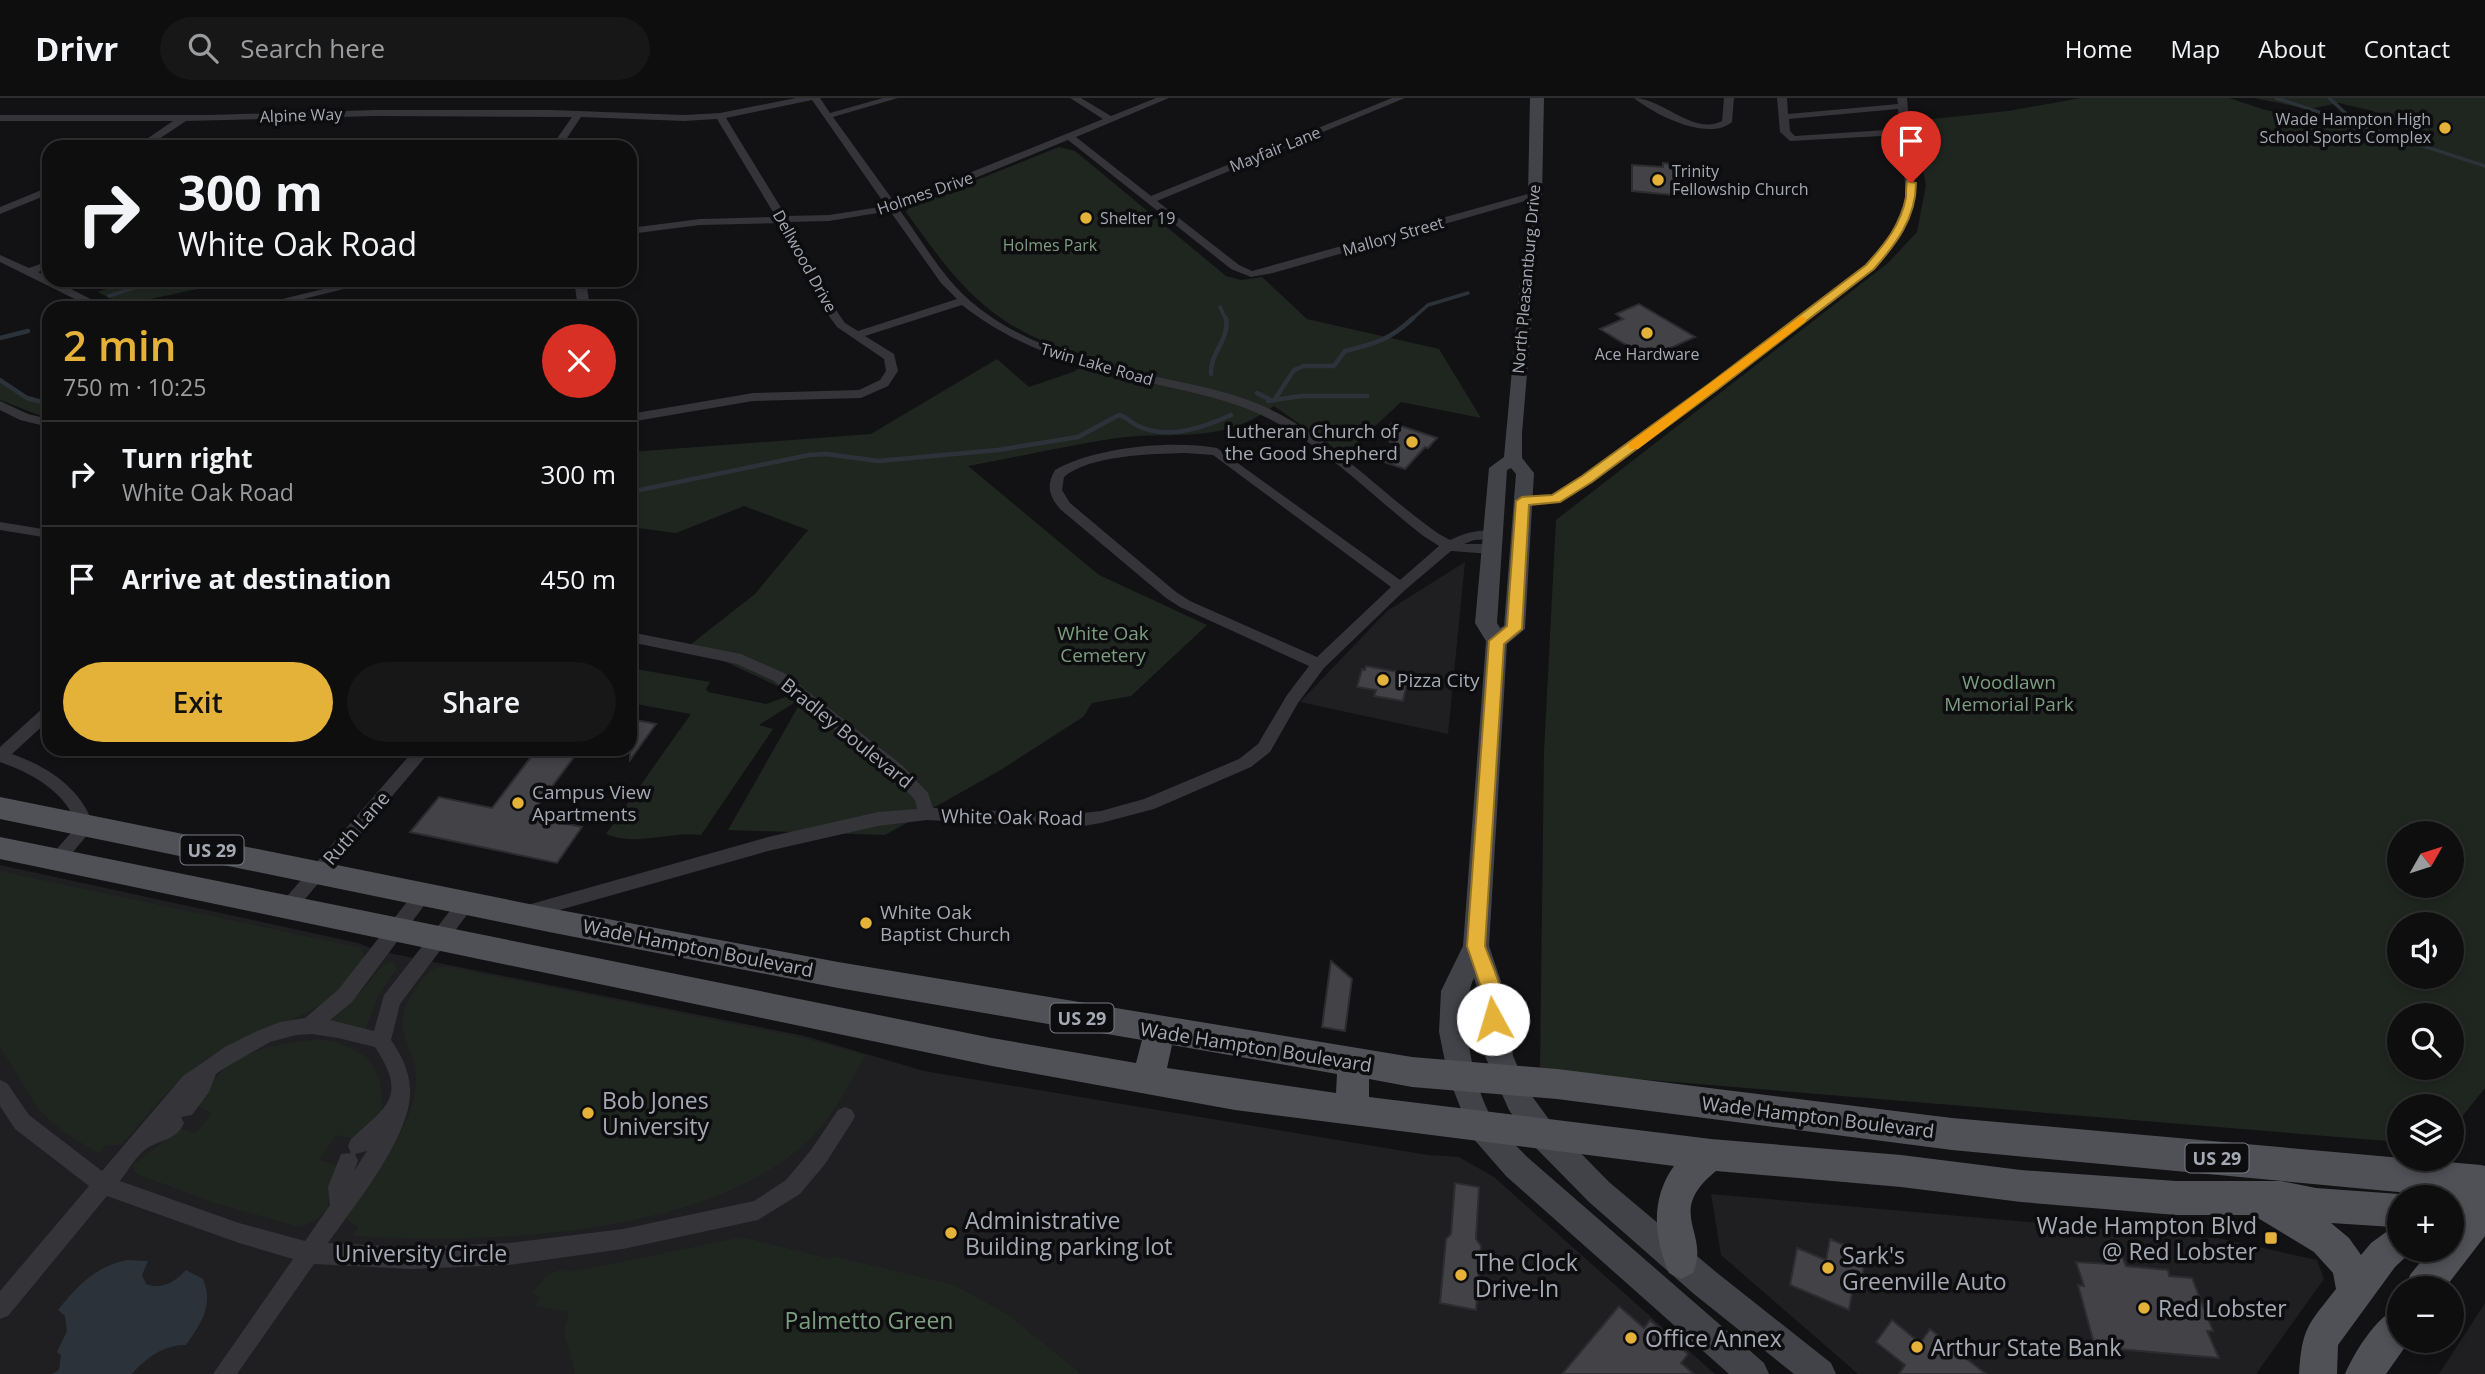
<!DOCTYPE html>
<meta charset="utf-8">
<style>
body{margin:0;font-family:"Open Sans",sans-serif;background:#171718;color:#f1f3f6;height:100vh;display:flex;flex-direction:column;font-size:26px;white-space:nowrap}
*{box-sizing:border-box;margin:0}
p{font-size:23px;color:#9b9c9e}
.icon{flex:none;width:38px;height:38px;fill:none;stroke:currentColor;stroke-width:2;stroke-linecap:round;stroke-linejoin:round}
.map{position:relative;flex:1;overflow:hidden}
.side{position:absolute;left:42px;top:203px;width:595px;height:455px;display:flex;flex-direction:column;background:#0e0e0f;border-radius:21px;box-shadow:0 4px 10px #0003,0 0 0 2px #2e2e2f}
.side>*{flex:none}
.guide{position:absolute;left:42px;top:42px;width:595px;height:147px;border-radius:21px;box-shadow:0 4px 10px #0003,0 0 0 2px #2e2e2f;background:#0e0e0f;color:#f1f3f6;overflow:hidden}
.needle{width:46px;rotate:51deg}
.buttons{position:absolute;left:2387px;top:723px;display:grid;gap:14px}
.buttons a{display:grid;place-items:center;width:77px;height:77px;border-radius:50%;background:#0e0e0f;box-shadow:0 4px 10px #0003,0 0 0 2px #2e2e2f;font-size:35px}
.pin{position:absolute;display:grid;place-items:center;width:60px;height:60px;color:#fff;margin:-72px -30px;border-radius:50% 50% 50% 0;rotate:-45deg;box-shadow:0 0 7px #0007}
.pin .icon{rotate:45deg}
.me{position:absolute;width:77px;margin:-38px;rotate:354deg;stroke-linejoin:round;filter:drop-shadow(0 0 5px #0008)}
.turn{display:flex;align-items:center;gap:24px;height:147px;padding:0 21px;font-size:32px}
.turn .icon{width:91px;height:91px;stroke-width:2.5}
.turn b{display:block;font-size:49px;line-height:60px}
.round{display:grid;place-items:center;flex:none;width:74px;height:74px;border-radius:37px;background:#171718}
.overview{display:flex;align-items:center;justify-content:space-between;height:119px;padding:0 21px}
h1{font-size:42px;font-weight:600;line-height:52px;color:#e5b239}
.primary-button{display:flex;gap:14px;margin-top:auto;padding:14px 21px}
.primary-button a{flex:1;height:80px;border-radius:42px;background:#e5b239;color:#111;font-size:28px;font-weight:600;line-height:80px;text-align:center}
.primary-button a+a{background:#171718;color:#f1f3f6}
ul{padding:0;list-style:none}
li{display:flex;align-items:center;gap:21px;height:105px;padding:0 21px;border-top:2px solid #2e2e2f}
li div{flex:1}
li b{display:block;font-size:26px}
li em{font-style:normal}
header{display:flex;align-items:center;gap:42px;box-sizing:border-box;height:98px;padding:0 35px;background:#0e0e0f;border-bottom:2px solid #2e2e2f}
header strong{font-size:33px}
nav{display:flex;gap:38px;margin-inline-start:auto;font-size:24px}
.search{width:490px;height:63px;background:#171718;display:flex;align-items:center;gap:18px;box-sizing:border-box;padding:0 24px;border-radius:38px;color:#9b9c9e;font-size:26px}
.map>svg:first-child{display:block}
</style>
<header>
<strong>Drivr</strong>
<div class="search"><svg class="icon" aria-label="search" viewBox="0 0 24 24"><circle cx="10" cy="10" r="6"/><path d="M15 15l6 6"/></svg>Search here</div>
<nav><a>Home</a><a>Map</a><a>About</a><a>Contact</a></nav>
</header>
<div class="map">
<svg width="2485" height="1276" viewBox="0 0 2485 1276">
<rect width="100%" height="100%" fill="#121214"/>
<path fill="#1f1e21" d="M1465,464l-17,172 -148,-32 87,-91z
M0,767l358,78 21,8 426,85 119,35 504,84 31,2 35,20 221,197h-1715z
M1711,1096l511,45 95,21 7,19 -68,95h-398l-137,-119z
M2485,1205v71h-46z"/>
<path fill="#1f2620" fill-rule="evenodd" d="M2081,0h148l33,11 173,36 -62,-34 -34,-8 -30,6 -55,-11h231v990l-33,41v-23h-53v36l-859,-71 4,-319 12,-232 332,-257 29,-31 9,-47 -13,-64 95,-10zM2399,735h53v53h-53zM2399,826h53v52h-53zM2399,917h53v53h-53z
M1059,49l16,4 151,125 15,4 21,-3 45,42 132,30 42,69 -80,-16 -57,53 -70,-49c-56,41 -102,23 -164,33 -47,8 -95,18 -142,27l131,109 108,50 -76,71 -39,7 -9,14 -84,54 -114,64 -157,-5 75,-132 -113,-53 65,-51 53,-64 -64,-24 -68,27 -46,-6v-75l241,-18 126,-75 32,28 44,-15 20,-13c-19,-9 -41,-13 -61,-23 -60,-29 -88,-72 -126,-124l3,-5z
M129,182h73v8l-80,17 -24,-13z
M0,282l19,14 30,10v15l-49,-19z
M630,570l80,14 -4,7 2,3 58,12 20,-7 11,4 -38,24 14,4 -72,106c-31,-4 -65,12 -95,-1l85,-120 -61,-11z
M0,773l362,77 2,9c-21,59 -113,71 -159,103 -33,23 -57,54 -83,85h-16l-8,8 -36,-22 -23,-21 -39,-63z
M390,864l4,1 3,5 -19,28 -12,32 -3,2 -34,-10 32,-28 20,-25z
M436,869h13l354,71 62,17c-18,34 -36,70 -67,95 -107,87 -312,94 -445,86l5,-9 -12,-8c26,-40 59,-80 69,-127 9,-42 -31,-58 -1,-102 7,-9 12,-16 22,-23z
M317,941c47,6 68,26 65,74l-27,26 -19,-4 -17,25 20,6 -7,13 -4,29 -12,12 -17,7 -81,-23 -82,-30 -3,-6 2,-5 33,-25 8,-10 20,5 16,-20 -17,-8 30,-38 17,-10 25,-10z
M742,1139l89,22 2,-3 121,29 53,29 74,60h-506l-11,-42 5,-20 -34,-6 6,-8 -9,-5 15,-18 15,-6 6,2 18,-2z"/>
<path fill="#2c3239" d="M127,1162l21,1 -6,14 4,9c16,6 29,-2 40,-14l17,9c11,27 -2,44 -17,66 -22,0 -39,12 -54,29h-80l7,-4 2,-15 -4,-3 10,-21 -2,-15 -7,-6c19,-24 38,-44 69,-50z"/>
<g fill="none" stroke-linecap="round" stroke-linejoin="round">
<path stroke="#2c3239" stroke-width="3.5" d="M2276,0l209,68
M2329,0l27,25
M109,198l49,-16
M1220,209l6,13
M1411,222l17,-15 40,-12"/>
<path stroke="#2c3239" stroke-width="4.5" d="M0,240l28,-7
M1211,276c-1,-22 19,-34 15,-56
M0,282l27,18 22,6
M1257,295l14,7
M1275,301l19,-29 10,-4h30l11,-15c30,-7 46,-12 68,-33
M1268,303l33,-5h66
M630,394l179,-37 17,-1 52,7 120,-11 80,-13 41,-22c8,2 12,8 19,11 30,14 65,2 93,-11"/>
</g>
<path fill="#424247" stroke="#2d2d30" stroke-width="2" d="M1663,65l14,2 3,21h-8l1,9 -41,-4v-26l31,2z
M1639,206l56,33 -47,21 -48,-29 23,-10 -7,-5z
M1392,325l45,15 -9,10 -3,-1 -20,22 -21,-7 15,-17 -17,-6 4,-5 -3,-2z
M1366,568l43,8 -6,27 -29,-5 2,-6 -19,-3 5,-18 3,1z
M630,621l26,5 -26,36z
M537,651h43l-50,67 52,11 -25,36 -147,-31 29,-35 53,11z
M1331,863l21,18 -7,52 -23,-4z
M1455,1085l24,4 -3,52 5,7 -5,64 -36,-7 6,-64 5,-5z
M1830,1141l28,12 -1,4 8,4 -3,20 -7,-3 -6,34 -59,-25 7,-37 29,12z
M2105,1156l17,2 4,10 42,4 1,6 23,2 21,53h-6l12,27 -124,-11 -17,-62 6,1 -8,-24 32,2z
M1619,1208l25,22 6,-8 38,34 -7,9 13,11h-132z
M1892,1222l28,23 10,-14 25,20 2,-4 13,10 -3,4 19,15h-87l6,-9 -29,-23z"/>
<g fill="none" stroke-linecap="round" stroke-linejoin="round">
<path fill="#343439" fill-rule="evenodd" d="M796,0h24l10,15 53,-15h15l-65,19 62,86 208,-84 -33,-21h11l30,18 45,-18h13l-93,39 75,59 241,-98h13l-248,103 82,64 13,6 279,-78h8v4l-266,76 -22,4 -20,-8 -163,-129 -169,69c16,22 31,47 49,69 45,55 119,79 186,94 43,10 88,16 129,34 67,30 116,86 176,128l11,6c14,-6 35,-15 48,-4l-2,3 -22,1 -10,4h27l7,5 -7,5 -40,-3 -46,39 -81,78 -26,35 -28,49 -19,15 -97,42 -53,14 -29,5 -145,-8 -49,6 -110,25 -244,69 -6,-2 -3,-5 3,-5 6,-2 244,-69 110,-25 39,-3 -2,-9 -25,-27 -116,-92 -37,-17 -107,-22v-10l111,22 43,19 118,92 26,28 5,15 139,6 29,-3 43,-12 95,-40 19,-15 29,-49 22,-29 -129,-59 -14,-9 -106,-89c-11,-13 -14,-24 -5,-39 41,-23 116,-30 162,-22l183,132 39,-34 -17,-11c-56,-44 -109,-101 -177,-127 -32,-12 -65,-18 -98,-26 -67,-15 -131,-34 -185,-77l-97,31 29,18 4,17 -10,15 -27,12 -108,3 -123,21v-8l123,-21 106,-3 21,-10 6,-9 -2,-12 -47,-32 -8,-11 -49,-93 -80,2 -70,9v-6l70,-9 76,-2 -59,-98 -33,2 -103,-4 -20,30h-10l21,-30 -197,-1 -189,5 -39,26h-12l38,-26h-173v-6h209l166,-5h177l132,5 36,-2zM812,2l74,106 -57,9 -43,1 -60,-98zM890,113l51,72 16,16 -99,32 -13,-8 -7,-10 -48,-91 39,-1zM1185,355l28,2 178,132 -74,70 -127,-56 -14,-9 -106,-89 -8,-13 2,-13c26,-22 87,-23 121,-24z
M1634,0c29,0 59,38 88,23l2,-23h10l-2,24c-24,20 -77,-7 -98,-24z
M1777,0h10l1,16 110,-10 -1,-6h10l9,100 -15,38 -27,33 -156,121 -126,92 -32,20 -42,2v-6l34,-3 30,-19 128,-92 156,-119 25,-30 15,-37 -5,-63 -111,6 -10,-9zM1898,11l2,20 -105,7 -5,-5 -1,-12z
M49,89v7l-49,20v-7z
M0,157l29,13 20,-7v7l-11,4 70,36h-15l-93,-46z
M360,182h20l-113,28h-21z
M574,182h12l4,28h-12z
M0,303l28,13 21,5v8l-29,-7 -20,-10z
M0,424l49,8v8l-49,-8z
M49,607v15l-37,34c37,13 70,35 82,73l-32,38 -6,2 -6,-2 -3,-5 30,-34c-10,-34 -46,-53 -77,-64v-15l44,-40z
M415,651h17l-138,163 -6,2 -6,-2 -3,-5 3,-5z
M423,789l6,2 3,5 -3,5 -77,103 -22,18 44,11 10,-36 76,-97 6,-2 6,2 3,5 -3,5 -72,96 -9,36c10,15 18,29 19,49 3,45 -56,117 -82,154l83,4 98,-4 114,-14 131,-28 32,-21 25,-30 27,-40 7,-3 7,3 3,6 -3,6 -27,42 -25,30 -42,26 -135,29 -114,16 -98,4 -97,-5 -77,110h-24l80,-115 -54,-16 -132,-47 -99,120 -8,3v-28l89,-105 -74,-57 -15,-23v-26l7,3 22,32 73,56 81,-95 42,-29 32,-16 23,-9 25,-4 33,-28 79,-101zM312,936l26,4 37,9c33,50 12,59 -24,92l-3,7 3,7 -10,1 -13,33 2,18 -25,36 -66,-18 -119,-42c8,-10 16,-25 26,-32 14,-10 30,-8 38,-26l-3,-6 11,-2 17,-23 7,-18 7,-5 47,-27 26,-7zM367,1053l-13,20 4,-10 -3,-7z"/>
<path fill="#424348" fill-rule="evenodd" d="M1530,0h14l-2,97 -20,238v25l12,15 -9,156 -18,15 -18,302 16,47 8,63 16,36 24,33 56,57 107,90 115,91 5,11h-42l-100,-80 -105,-92 -56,-57 -24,-35 -24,-54 -6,-63 -5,-15c-17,35 -1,109 19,142 9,13 23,25 33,36l238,207 5,11h-40l-223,-198 -34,-39 -24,-61 -9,-44 2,-41 22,-45 23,-305 -11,-18 14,-155 15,-11 24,-262zM1511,370l5,6 -12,152 -4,2 -3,-5 10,-153z"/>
<path fill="#505157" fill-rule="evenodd" d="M0,699l549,111 289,54 574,95 145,12 395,49 529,47 4,1v70l-40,52h-40l5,-13 20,-25h22v-28l4,-5 -4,2v-22l-500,-47 -395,-51 -145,-12 -43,-8v18l342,42 190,16 120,15 155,11h105l35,7 83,6 7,3h-7v53h14l-18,17 -57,78 -1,29h-38c3,-47 9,-49 37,-85l-3,-16 -19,-21 -61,-37h-77l-155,-13 -120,-15 -185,-16c-52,42 -5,61 -23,102l-12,6 -12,-6c-15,-35 -19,-74 5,-107l-439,-56 -243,-44 -992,-207v-22l992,201 144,25 6,-23 -304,-52 -289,-56 -549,-113zM1172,947l165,29 -1,19 -169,-25zM2331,1125l62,4 -22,16 -10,12 -12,-17z
M2399,1209v33h11l-24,34h-41c10,-23 31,-57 54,-67z"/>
</g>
<path fill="#e5b239" stroke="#957425" stroke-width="2" d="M1907,83l9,2c0,35 -20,61 -42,86l-156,120 -126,93 -32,20 -31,3 -7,124 -18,15 -19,302c8,23 26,55 15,79l-7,2 -7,-2 -2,-6 -1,-26 -16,-47 22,-305 18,-15 9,-125 6,-4 30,-2 30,-19 127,-92 157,-119c18,-20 35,-40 40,-68 0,-5 0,-11 1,-16z"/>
<path fill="#f59e0b" d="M1801,218l6,3 -2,3 -167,127h-9v-6z"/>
<g fill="#e5b239" stroke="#0d0d0f" stroke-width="2.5">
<circle cx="2445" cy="30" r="7"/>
<circle cx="1658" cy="82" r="7"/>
<circle cx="1086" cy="120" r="7"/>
<circle cx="1647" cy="235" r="7"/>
<circle cx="1412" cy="344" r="7"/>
<circle cx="1383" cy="582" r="7"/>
<circle cx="518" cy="705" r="7"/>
<circle cx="866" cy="825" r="7"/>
<circle cx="588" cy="1015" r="7"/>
<circle cx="951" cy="1135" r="7"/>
<rect x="2264" y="1133" width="14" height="14" rx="3.5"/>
<circle cx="1828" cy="1170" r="7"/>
<circle cx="1461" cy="1177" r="7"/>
<circle cx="2144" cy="1210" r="7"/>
<circle cx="1631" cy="1240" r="7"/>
<circle cx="1917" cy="1249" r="7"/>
</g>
<g text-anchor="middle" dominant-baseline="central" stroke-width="7" stroke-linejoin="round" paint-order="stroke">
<g font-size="16" fill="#a5a9b3" stroke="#0d0d0f">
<text transform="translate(301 17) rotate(-2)">Alpine Way</text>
<text transform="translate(1275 51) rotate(-22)">Mayfair Lane</text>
<text transform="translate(925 95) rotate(-19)">Holmes Drive</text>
<text transform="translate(1393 138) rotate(-16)">Mallory Street</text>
<text transform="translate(805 163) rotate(61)">Dellwood Drive</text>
<text transform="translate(1526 181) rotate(-85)">North Pleasantburg Drive</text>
<text transform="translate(1097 266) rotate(16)">Twin Lake Road</text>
</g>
<g font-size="16" fill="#a5a9b3" stroke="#0d0d0f" text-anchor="start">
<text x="2431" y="21" text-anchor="end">Wade Hampton High<tspan x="2431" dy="18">School Sports Complex</tspan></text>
<text x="1672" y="73">Trinity<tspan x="1672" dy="18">Fellowship Church</tspan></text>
<text x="1100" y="120">Shelter 19</text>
<text x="1647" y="256" text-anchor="middle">Ace Hardware</text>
</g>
<g font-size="16" fill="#7d9d80" stroke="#0d0d0f">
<text x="1050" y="147">Holmes Park</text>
</g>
<g fill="#0d0d0f" stroke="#777a82" stroke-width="2">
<rect x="180.5" y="737.5" width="63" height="29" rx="5"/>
<rect x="1050.5" y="905.5" width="63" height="29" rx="5"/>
<rect x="2185.5" y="1045.5" width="63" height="29" rx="5"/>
</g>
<g font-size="18" font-weight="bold" fill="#a5a9b3">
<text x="212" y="752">US 29</text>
<text x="1082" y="920">US 29</text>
<text x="2217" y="1060">US 29</text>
</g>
<g font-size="19" fill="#a5a9b3" stroke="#0d0d0f" text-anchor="start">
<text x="1398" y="333" text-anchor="end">Lutheran Church of<tspan x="1398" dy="22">the Good Shepherd</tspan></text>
<text x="1397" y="582">Pizza City</text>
<text x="532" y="694">Campus View<tspan x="532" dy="22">Apartments</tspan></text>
<text x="880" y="814">White Oak<tspan x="880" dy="22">Baptist Church</tspan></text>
</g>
<g font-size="19" fill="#7d9d80" stroke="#0d0d0f">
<text x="1103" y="535">White Oak<tspan x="1103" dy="22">Cemetery</tspan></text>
<text x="2009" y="584">Woodlawn<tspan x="2009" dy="22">Memorial Park</tspan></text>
</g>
<g font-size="19" fill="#a5a9b3" stroke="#0d0d0f">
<text transform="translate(847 635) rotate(39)">Bradley Boulevard</text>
<text transform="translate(1012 719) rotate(1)">White Oak Road</text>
<text transform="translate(356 730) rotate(-49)">Ruth Lane</text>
<text transform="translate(698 850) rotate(11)">Wade Hampton Boulevard</text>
<text transform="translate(1256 949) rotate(9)">Wade Hampton Boulevard</text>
<text transform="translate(1818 1019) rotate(7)">Wade Hampton Boulevard</text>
</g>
<g font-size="23" fill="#a5a9b3" stroke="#0d0d0f" text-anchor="start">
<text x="602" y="1002">Bob Jones<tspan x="602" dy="26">University</tspan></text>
<text x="965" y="1122">Administrative<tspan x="965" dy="26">Building parking lot</tspan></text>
<text x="2257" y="1127" text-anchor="end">Wade Hampton Blvd<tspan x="2257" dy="26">@ Red Lobster</tspan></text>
<text x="1842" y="1157">Sark's<tspan x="1842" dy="26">Greenville Auto</tspan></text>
<text x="1475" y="1164">The Clock<tspan x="1475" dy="26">Drive-In</tspan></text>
<text x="2158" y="1210">Red Lobster</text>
<text x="1645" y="1240">Office Annex</text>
<text x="1931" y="1249">Arthur State Bank</text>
</g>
<g font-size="23" fill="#a5a9b3" stroke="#0d0d0f">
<text x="421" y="1155">University Circle</text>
</g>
<g font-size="23" fill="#7d9d80" stroke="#0d0d0f">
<text x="869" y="1222">Palmetto Green</text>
</g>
</g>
</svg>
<div class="buttons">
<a><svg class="needle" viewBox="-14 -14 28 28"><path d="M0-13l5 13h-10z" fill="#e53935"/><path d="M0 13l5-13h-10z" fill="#9b9c9e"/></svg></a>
<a><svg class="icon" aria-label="sound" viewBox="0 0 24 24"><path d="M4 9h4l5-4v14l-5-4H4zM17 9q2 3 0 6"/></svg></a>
<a><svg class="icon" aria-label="search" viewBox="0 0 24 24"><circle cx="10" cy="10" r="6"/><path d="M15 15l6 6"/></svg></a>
<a><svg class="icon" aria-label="layers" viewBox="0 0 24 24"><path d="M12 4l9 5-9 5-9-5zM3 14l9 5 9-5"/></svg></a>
<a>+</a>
<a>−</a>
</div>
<div class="pin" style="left:1911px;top:85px;background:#d93025"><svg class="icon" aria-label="arrive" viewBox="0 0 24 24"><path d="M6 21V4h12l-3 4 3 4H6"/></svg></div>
<svg class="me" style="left:1493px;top:921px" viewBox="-20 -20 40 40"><circle r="19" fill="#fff"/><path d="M0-13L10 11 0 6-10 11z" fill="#e5b239"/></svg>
<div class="guide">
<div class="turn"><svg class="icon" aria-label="right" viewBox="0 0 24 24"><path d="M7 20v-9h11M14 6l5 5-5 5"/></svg><div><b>300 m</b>White Oak Road</div></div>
</div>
<section class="side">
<div class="overview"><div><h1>2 min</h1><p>750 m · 10:25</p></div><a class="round" style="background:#d93025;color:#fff"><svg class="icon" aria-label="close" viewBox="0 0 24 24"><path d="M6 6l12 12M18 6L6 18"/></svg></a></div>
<ul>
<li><svg class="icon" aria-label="right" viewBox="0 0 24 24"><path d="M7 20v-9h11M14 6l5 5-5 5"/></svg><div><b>Turn right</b><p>White Oak Road</p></div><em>300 m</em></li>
<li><svg class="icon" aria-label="arrive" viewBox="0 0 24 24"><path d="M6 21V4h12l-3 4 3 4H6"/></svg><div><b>Arrive at destination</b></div><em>450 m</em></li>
</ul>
<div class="primary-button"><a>Exit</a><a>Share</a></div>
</section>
</div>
